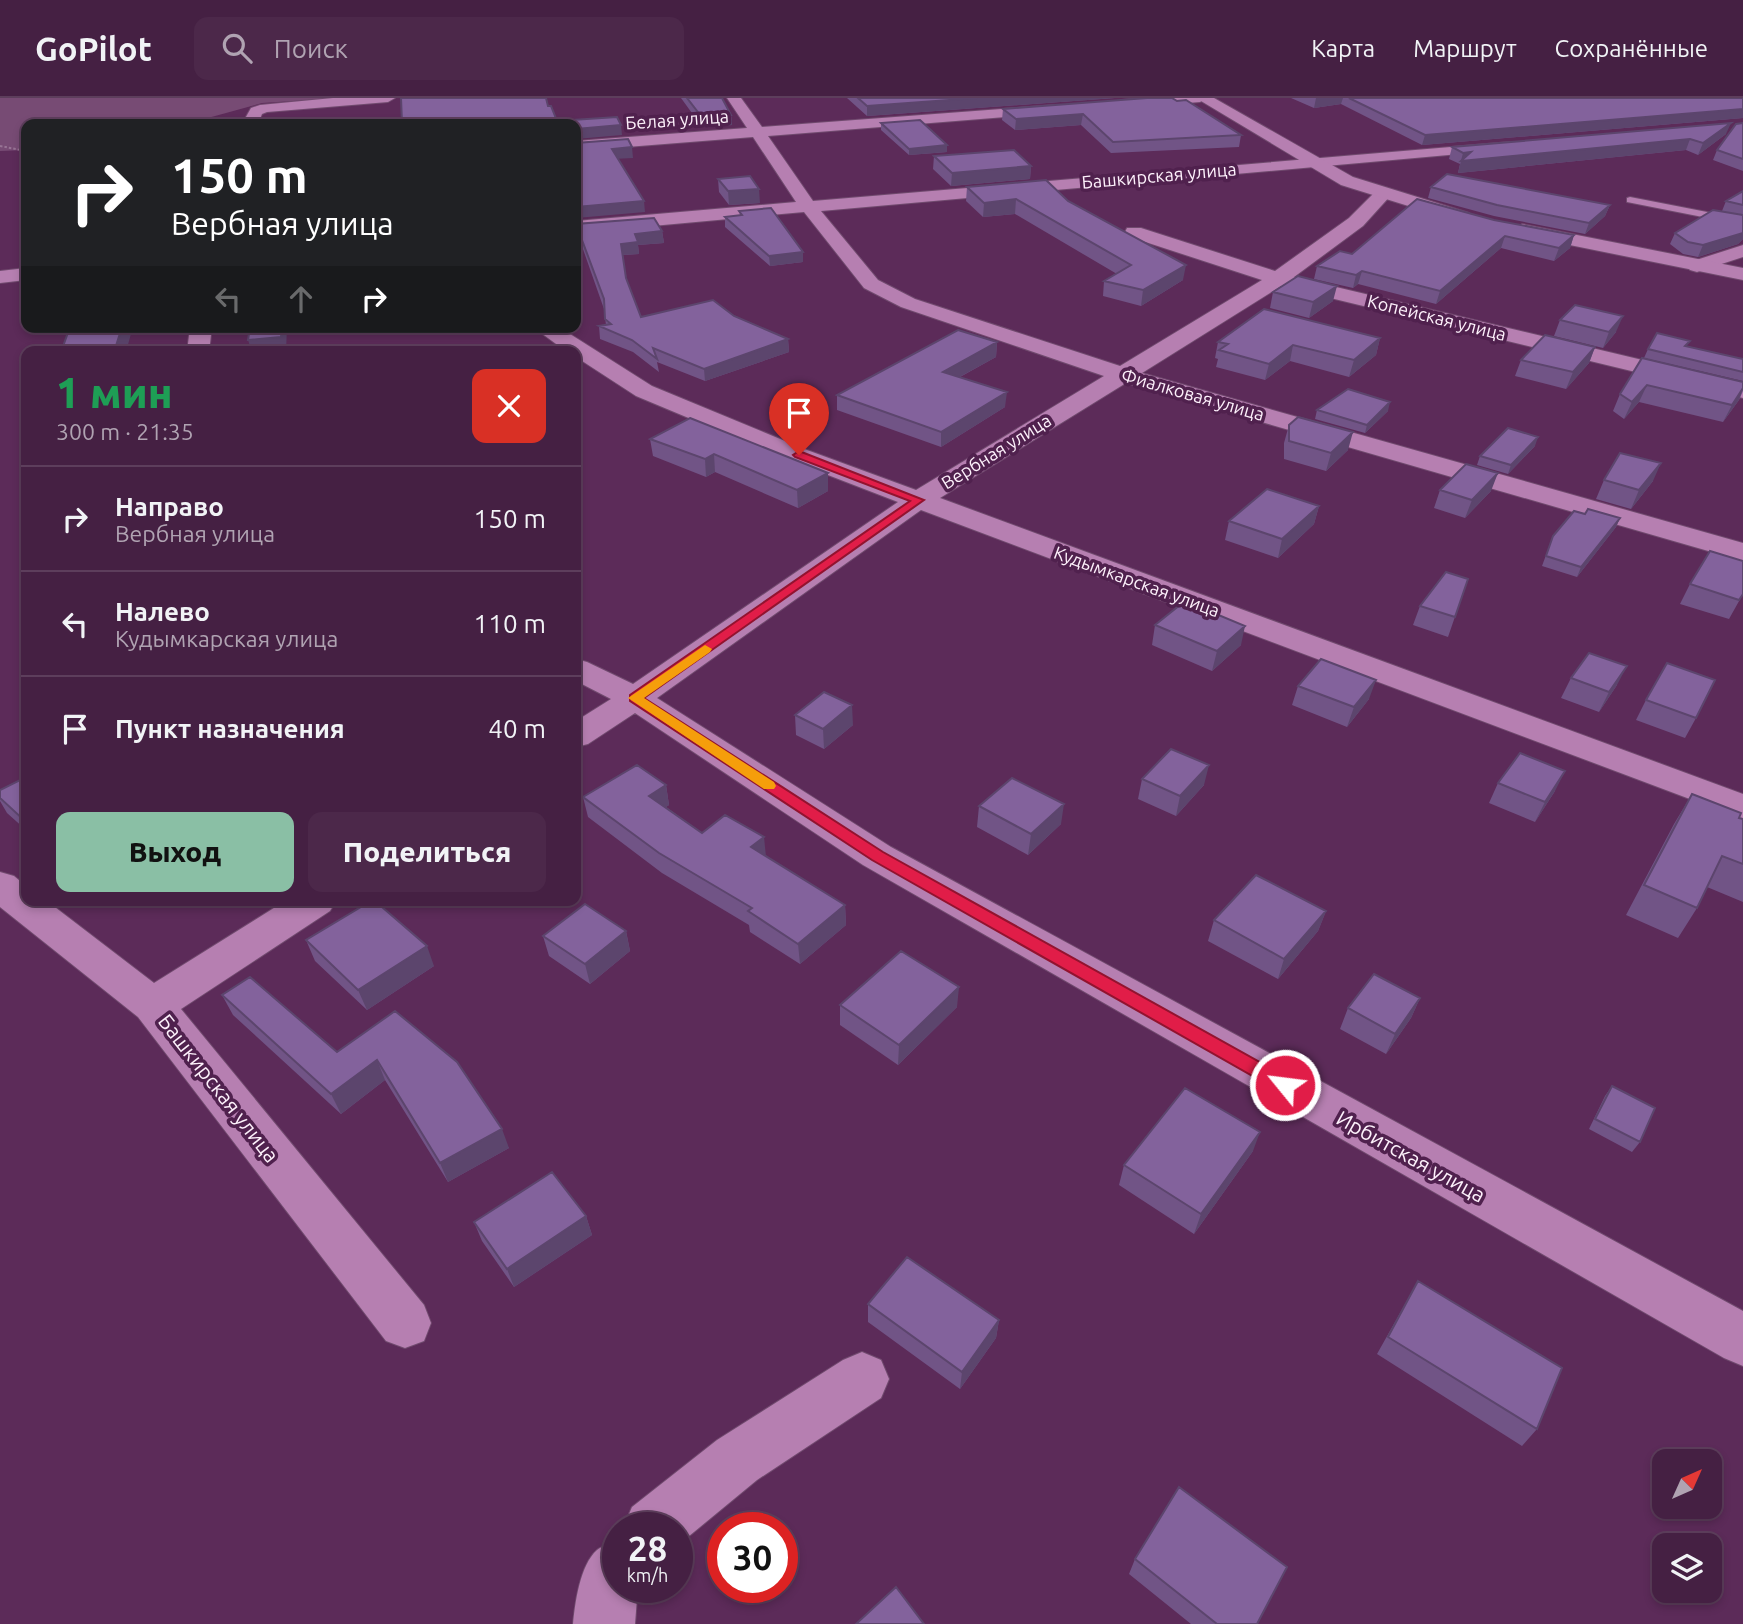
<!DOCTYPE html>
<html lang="ru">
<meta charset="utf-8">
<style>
body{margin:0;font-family:Ubuntu,sans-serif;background:#4c284a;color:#f1f3f6;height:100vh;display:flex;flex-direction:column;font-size:26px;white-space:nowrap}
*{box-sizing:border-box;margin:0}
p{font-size:23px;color:#b0a3b2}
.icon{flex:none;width:38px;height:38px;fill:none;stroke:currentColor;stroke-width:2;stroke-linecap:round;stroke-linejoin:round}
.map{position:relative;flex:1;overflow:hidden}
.details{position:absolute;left:21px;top:248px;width:560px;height:560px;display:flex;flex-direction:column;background:#452043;border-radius:14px;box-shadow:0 4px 10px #0003,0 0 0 2px #5d3e5c}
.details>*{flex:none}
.top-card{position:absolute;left:21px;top:21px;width:560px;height:214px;border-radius:14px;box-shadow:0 4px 10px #0003,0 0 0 2px #5d3e5c;background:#202124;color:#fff;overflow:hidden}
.needle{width:46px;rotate:45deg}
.fabs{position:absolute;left:1652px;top:1351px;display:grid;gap:14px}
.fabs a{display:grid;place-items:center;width:70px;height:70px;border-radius:14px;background:#452043;box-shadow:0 4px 10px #0003,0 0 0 2px #5d3e5c;font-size:35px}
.speed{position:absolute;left:602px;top:1414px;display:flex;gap:14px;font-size:35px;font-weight:700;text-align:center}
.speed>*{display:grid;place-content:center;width:91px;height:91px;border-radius:50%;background:#452043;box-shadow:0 4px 10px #0003,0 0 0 2px #5d3e5c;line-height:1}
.speed small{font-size:18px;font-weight:400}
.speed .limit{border:10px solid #d22;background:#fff;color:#111}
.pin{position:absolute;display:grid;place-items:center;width:60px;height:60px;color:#fff;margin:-72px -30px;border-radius:50% 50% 50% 0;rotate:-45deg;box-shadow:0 0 7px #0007}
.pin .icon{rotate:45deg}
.me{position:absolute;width:77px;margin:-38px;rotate:299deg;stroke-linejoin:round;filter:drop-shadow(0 0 5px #0008)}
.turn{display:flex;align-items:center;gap:24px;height:147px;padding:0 35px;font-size:32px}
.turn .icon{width:91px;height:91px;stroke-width:2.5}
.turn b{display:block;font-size:49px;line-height:60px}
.lanes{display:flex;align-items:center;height:66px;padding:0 35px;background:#0003;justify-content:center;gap:35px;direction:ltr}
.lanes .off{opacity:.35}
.round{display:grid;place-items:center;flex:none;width:74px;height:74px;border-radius:14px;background:#4c284a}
.head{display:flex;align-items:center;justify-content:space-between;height:119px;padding:0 35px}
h1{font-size:42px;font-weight:800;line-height:52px;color:#1e9e55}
.button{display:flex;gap:14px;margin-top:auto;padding:14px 35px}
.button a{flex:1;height:80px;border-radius:14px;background:#8abfa5;color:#111;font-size:28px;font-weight:800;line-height:80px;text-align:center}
.button a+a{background:#4c284a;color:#f1f3f6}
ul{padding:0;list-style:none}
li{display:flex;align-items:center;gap:21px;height:105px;padding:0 35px;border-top:2px solid #5d3e5c}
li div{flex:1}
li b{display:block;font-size:26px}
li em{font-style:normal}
header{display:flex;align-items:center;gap:42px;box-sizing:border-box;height:98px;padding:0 35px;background:#452043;border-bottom:2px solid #5d3e5c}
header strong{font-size:33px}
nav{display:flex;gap:38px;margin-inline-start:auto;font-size:24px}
.search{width:490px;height:63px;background:#4c284a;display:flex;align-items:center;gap:18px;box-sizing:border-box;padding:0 24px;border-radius:14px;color:#b0a3b2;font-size:26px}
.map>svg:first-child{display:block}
</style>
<header>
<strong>GoPilot</strong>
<div class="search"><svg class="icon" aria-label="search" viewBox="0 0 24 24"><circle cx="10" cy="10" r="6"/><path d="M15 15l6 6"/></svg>Поиск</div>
<nav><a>Карта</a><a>Маршрут</a><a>Сохранённые</a></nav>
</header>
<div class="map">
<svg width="1743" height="1526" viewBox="0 0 1743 1526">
<rect width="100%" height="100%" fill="#5c2b59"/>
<path fill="#774b74" d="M0,0h340l-78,5 -76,21h-160v26l-26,1z"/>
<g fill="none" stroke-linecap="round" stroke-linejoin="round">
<defs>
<path id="service" d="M1630,99l113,22v6l-116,-23v-4z"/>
<path id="minor" d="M333,0h62l-7,4 -121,10 -5,2 -4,10h-16l9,-16 9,-3z
M727,0h14l21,29 293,-22 7,4 -7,4 -287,23 45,65 697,-59 2,3 -8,5 -683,61 57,69 37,19 205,67 142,-86 -135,-44 -2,-4 2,-4h14l134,43 74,-53 28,-28 6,-1 9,5 -29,32 -69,51 449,107v14l-462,-112 -139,87 601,170v18l-617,-178 -186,115 803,296v25l-822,-309 -264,188 234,149 852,464v55l-19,-8 -861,-493 -228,-152 -47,31 -12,3v-26l35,-22 -35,-18v-22l11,3 46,22 265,-182 -109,-42 -153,-64 -60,-39v-5h-9l-34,-25h26l93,59 155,64 109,40 188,-114 -203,-69 -37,-19 -60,-76 -228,21v-12l220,-19 -43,-65 -177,14v-10l171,-13z
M1142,0h65l-7,4 -78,6 -7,-4 7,-4z
M1743,147v12l-46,15 -7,-2 -3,-4 3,-4z
M26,170v12l-26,3v-12z
M190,229h22l-3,25h-22z
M0,774l14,4 12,10v15h21l107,82 131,-82h51l-6,10 -149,98 243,296 7,18 -7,18 -19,7 -19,-7 -248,-324 -138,-110z
M862,1254l19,8 8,19 -8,19 -124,82 -80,66v-18h-54l9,-21 85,-67 126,-80z
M618,1444v45h24l-5,11 -2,26h-62c2,-21 7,-59 24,-74 5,-4 15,-6 21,-8z"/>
<path id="tertiary" d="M1196,0h18l139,79 116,36 3,4 -9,6 -122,-38z
M1522,126l221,44v12l-228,-46 -2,-4z"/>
</defs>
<use href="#service" stroke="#704a6e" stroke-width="2"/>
<use href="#minor" stroke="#704a6e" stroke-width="2"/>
<use href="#tertiary" stroke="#704a6e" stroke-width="2"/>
<path stroke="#987495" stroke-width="2" stroke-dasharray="2.5 2" stroke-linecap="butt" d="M0,48l26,5"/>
<use href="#service" fill="#b67fb1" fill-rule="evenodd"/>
<use href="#minor" fill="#b67fb1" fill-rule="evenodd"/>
<use href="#tertiary" fill="#b67fb1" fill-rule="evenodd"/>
</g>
<path fill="#715486" d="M681,0h41l9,17 1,10 -30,2z
M847,0h268l-248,18z
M1147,0l94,37 -2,12 -128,6 -30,-28 -66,5 -13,-10 1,-11z
M1291,0h452v20l-321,27 -81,-41 -27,4z
M881,25l66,29 -38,3 -28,-25z
M1743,25v48l-30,-11 4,-10z
M1726,36l-28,21 -12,-5 -228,23 2,-9 -11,-5 3,-12z
M934,58l97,10 -1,13 -79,7 -18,-17z
M718,81l42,24 -31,2 -10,-13z
M967,89l101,14 115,79 -42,26 -38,-10 1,-15 13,-7 -102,-60 -32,3 -17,-16z
M1431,89l179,18 -5,11 -20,18 -91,-18 -66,-18z
M1743,93v48l-5,5 -40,13 -15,-3 -13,-10 5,-11 47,-22 4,-10z
M739,113l64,51 -33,4 -45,-39v-10l15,-2z
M1494,122l80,15 -4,13 -16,13 -53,-13 -65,56 -78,-20 -5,4 -39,-9 3,-13 35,-12z
M576,126l86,7 2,12 -26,2 1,9 -16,1 3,23 15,39 93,-1 54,23 1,13 -84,29 -48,-19 2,10 -26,-20 -33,-13 -1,-13 7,-1 -2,-16 -26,-74z
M1273,194l60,9 -24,17 -39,-10z
M1560,222l56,12 -13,16 -49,-12z
M1380,240l-4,17 -27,22 -59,-16 -25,19 -49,-13 2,-8 -3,-1 3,-16z
M997,244l-1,15 -36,20 45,30 -64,40 -104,-37v-15z
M1687,248l56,13v22l-99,-23 4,-9z
M1595,249l-6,16 -23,26 -51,-13 6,-16z
M1642,260l101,24v9l-4,9 -16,22 -84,-20 -15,17 -11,-8 7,-17z
M1317,312l71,1 -23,22 -50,-14z
M1289,327l59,25 -22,21 -42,-12v-16z
M650,341l178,34v18l-30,17 -83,-36 -9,5 -53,-21z
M1535,348l-27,28 -31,-9 3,-9z
M1604,382l49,1 -22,28 -35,-10z
M1440,392l51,1 -26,27 -31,-10z
M1319,408l-5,18 -36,34 -53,-18 4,-19z
M1585,416l35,4 -4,9 -39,50 -35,-11 11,-30z
M1468,481l-20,58 -35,-12 7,-19z
M1690,486l53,10 -14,25 -49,-15z
M1155,527l86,20 -29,26 -60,-26z
M1571,580l46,7 -18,27 -38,-14z
M1298,588l71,13 -22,28 -55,-22z
M1646,602l50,18 -11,20 -49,-18z
M795,617l58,10 -29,24 -28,-14z
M26,679v53l-19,-17 -7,-12v-11z
M1142,681l62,6 -28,31 -38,-17z
M1498,685l57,8 -20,31 -46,-19z
M666,687l3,20 -3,2 36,26 64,23 79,49 1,20 -46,39 -50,-32 -1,-7 -87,-52 -74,-56 -5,-20z
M1692,696l51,25v83l-36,-15 -10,21 -19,30 -52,-23 48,-91z
M979,708l82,18 -33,31 -51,-28z
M1326,813l-8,20 -40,48 -70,-38 6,-21z
M626,833l4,20 -40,33 -41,-28 -6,-20z
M306,842l128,26 -67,44 -52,-49z
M222,897l115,57 58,-41 114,137 -61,34 -63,-102 -44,34 -108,-99z
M1420,900l-9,20 -25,36 -46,-25 8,-21z
M840,907l117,2 -59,58 -58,-40z
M1612,988l28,56 -8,10 -43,-23 16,-33z
M1253,1053l-59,83 -75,-49 5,-20z
M586,1118l6,19 -78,52 -32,-46 -8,-19z
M1418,1183l119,148 -15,17 -145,-92z
M868,1206l131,16 -3,18 -36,51 -92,-67z
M1135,1461l122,65h-66l-62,-50z"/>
<path fill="#5c456d" d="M977,0h138l-248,18v-10z
M1316,0h27l-2,6 -27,4z
M1743,11v9l-321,27 3,-10z
M1083,16l-2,11 -66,5 1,-11z
M731,17l1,10 -30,2 -1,-11z
M1731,25l-5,11 -28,21 5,-12z
M621,27l1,10 -46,4v-10z
M1690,41l-4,11 -228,23 5,-20z
M947,47v7l-38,3v-6z
M632,49l1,11 -20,1 -1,-10z
M1031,68l-1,13 -79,7 1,-13z
M759,91l1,14 -31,2 -1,-14z
M1016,101l-1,15 -32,3 1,-14z
M644,103l1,11 -69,6v-11z
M1610,107l-5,11 -20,18 4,-11z
M662,133l2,12 -26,2 1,9 -17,1 -1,-11 14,-10z
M1743,135v6l-5,5 -40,13 5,-12z
M1574,137l-4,13 -16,13 5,-13z
M1505,138l-4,12 -65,56 4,-13z
M803,154v10l-33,4 -1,-10z
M1186,167l-3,15 -42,26 2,-16z
M1362,173l-4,13 -5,4 3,-13z
M1337,188l-4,15 -24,17 4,-16z
M1623,218l-7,16 -13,16 6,-16z
M122,229h9l1,3 -6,22h-12z
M282,229h5l-1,25h-34l-4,-12z
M1380,240l-4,17 -27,22 5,-17z
M788,241l1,13 -84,29 -1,-12z
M997,244l-1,15 -53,29v-14z
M1293,247l-3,16 -25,19 4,-16z
M1595,249l-6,16 -23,26 7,-17z
M1647,287l-8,17 -15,17 8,-17z
M1743,290l-4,12 -16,22 9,-17z
M1007,294l-2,15 -64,40v-15z
M1390,304l-2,9 -23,22 2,-8z
M1353,334l-5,18 -22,21 5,-18z
M1538,339l-3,9 -27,28 3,-9z
M714,356l1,18 -9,5 -1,-18z
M1661,365l-8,18 -22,28 8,-19z
M828,375v18l-30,17 -1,-18z
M1498,375l-7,18 -26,27 7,-18z
M1319,408l-5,18 -36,34 4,-19z
M1620,420l-4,9 -39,50 4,-10z
M1245,528l-4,19 -29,26 5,-20z
M1627,568l-10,19 -18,27 10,-20z
M1376,582l-7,19 -22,28 7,-20z
M852,607l1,20 -29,24 -1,-20z
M1209,667l-5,20 -28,31 4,-20z
M1565,673l-10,20 -20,31 10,-20z
M666,687l3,20 -16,11 -4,-20z
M1064,706l-3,20 -33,31 3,-21z
M764,739l2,20 -15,-10z
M845,807l1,20 -46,39 -2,-20z
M1326,813l-8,20 -40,48 6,-20z
M626,833l4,20 -40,33 -5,-20z
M427,848l7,20 -67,44 -9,-20z
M959,889l-2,20 -59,58 1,-20z
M1420,900l-9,20 -25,36 9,-20z
M377,962l8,20 -44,34 -10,-20z
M502,1031l7,19 -61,34 -8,-19z
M1260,1034l-7,19 -59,83 7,-20z
M586,1118l6,19 -78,52 -7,-18z
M999,1222l-3,18 -36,51 2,-17z"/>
<path fill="#83629c" stroke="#5c456d" stroke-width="2" d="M401,0h145l2,8h3l6,15 60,-4 4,8 -45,4v-5h-192l18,-1z
M687,0h35l9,17 -30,1z
M858,0h119l-110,8z
M1147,0h25l5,3 9,-1 55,35 -128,7 -30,-28 -67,5 -13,-10z
M1349,0h394v11l-318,26z
M920,22l27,25 -38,4 -28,-26z
M1731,25l-28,20 -13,-4 -229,22 10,-9 -8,1 -11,-6z
M1743,25v36l-26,-9 19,-26z
M628,41l4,8 -20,2 32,52 -68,6v-64z
M1014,52l17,16 -79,7 -18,-17z
M1447,76l163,31 -21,18 -92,-18 -66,-18z
M750,78l9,13 -31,2 -10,-12z
M1046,82l22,21 118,64 -43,25 -39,-9 27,-16 -115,-66 -32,4 -17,-16z
M1743,93v14l-17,-4z
M1417,101l77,21 80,15 -15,13 -54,-12 -65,55 -78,-20 -6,4 -39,-9 23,-15 12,3z
M771,110l32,44 -34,4 -44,-39 17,-2 -3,-4z
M1713,112l30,5v18l-40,12 -15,-3 -13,-9z
M654,120l8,13 -27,3 3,8 -17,2 5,34 15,39 72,-17 21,16 54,23 -84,30 -51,-21 4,11 -25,-19 -33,-14 12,-2 -6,-5 -1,-20 -28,-75z
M1298,178l39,10 -24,16 -40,-10z
M1575,207l48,11 -14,16 -49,-12z
M1264,211l116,29 -26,22 -61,-15 -24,19 -50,-14 9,-6 -10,-2z
M70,229h52l-8,25h-53z
M250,229h32l-1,10 -33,3z
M958,232l39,12 -54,30 64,20 -66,40 -104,-37z
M1657,235l33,8 -5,5 58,13v13l-95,-23z
M1545,237l50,12 -22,25 -52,-12z
M1642,260l101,24v6l-11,17 -85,-20 -15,17 -12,-8z
M1348,291l42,13 -23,23 -50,-15z
M1298,319l55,15 -22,21 -42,-12v-16z
M690,320l138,55 -31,17 -83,-36 -9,5 -55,-20z
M1508,330l30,9 -27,28 -31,-9z
M1620,355l41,10 -22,27 -35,-10z
M1466,366l32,9 -26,27 -32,-10z
M1267,391l52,17 -37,33 -53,-18z
M1588,411l32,9 -39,49 -35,-11 7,-20 21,-25 11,3z
M1710,453l33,10v33l-4,6 -49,-16z
M1446,474l22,7 -13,38 -35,-11z
M1185,503l60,25 -28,25 -62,-26z
M1589,555l38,13 -18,26 -38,-14z
M1321,561l55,21 -22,27 -56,-21z
M1667,565l48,17 -19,38 -50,-18z
M824,594l28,13 -29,24 -28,-14z
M1171,651l38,16 -29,31 -38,-17z
M1520,655l45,18 -20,31 -47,-19z
M637,667l29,20 -17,11 53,37 23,-18 39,22 -13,10 94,58 -47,39 -50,-33 4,-3 -93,-55 -76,-56z
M26,679v45l-26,-24v-8z
M1012,680l52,26 -33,30 -52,-28z
M1692,696l49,19 -2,5 4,1v45l-21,-8 -25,52 -53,-23z
M1256,777l70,36 -42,48 -70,-39z
M371,803h4l52,45 -69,44 -52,-50z
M585,806l41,27 -41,33 -42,-28z
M901,853l58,36 -60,58 -59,-40z
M1374,876l46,24 -25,36 -47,-26z
M250,879l87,75 58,-41 62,51 45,67 -62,34 -63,-103 -46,34 -109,-99z
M1612,988l43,22 -15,34 -45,-23z
M1185,990l75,44 -59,82 -77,-49z
M552,1074l34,44 -79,53 -33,-47z
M907,1159l92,63 -37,52 -94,-68z
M1418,1183l144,87 -25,61 -149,-92z
M1179,1389l108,80 -30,57h-40l-82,-65z
M896,1489l28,37h-68z"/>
<path fill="#e11d48" stroke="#92132f" stroke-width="2" d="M799,353l125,49 -280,198 239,154 409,228 3,5 -3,6 -7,2 -6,-2 -407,-231 -242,-159v-6l280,-194 -115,-44 -2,-2z"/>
<path fill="#f59e0b" d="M705,547l7,4 -2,3 -66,46 130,84 2,4 -2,3h-10l-136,-91z"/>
<g text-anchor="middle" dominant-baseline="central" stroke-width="7" stroke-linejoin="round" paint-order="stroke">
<g font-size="18" fill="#fdf1fb" stroke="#50214e">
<text transform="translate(677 21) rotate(-4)">Белая улица</text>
<text transform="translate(1159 77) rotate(-5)">Башкирская улица</text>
<text transform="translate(1437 219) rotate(14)">Копейская улица</text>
<text transform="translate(1193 296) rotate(16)">Фиалковая улица</text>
<text transform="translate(996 353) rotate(-32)">Вербная улица</text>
<text transform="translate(1137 483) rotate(20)">Кудымкарская улица</text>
</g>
<g font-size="21" fill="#fdf1fb" stroke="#50214e">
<text transform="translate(219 990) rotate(52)">Башкирская улица</text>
<text transform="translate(1411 1058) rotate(29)">Ирбитская улица</text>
</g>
</g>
</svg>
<div class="fabs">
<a><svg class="needle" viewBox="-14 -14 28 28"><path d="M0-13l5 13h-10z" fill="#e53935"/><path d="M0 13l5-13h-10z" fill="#b0a3b2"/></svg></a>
<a><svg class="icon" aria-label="layers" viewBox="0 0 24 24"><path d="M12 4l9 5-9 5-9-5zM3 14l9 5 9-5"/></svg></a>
</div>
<div class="speed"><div>28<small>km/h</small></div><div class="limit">30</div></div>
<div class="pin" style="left:799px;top:357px;background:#d93025"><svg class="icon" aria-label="arrive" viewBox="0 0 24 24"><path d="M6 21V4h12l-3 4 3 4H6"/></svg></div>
<svg class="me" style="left:1285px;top:987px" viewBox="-20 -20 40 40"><circle r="17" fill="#e11d48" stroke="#fff" stroke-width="3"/><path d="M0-11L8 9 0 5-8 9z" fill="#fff"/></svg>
<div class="top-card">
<div class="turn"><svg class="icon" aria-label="right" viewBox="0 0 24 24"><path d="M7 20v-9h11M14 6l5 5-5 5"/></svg><div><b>150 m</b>Вербная улица</div></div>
<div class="lanes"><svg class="icon off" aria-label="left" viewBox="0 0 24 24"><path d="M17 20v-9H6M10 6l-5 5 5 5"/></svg><svg class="icon off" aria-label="ahead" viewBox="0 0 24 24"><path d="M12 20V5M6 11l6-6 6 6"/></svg><svg class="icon" aria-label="right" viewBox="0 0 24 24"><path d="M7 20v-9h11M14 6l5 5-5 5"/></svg></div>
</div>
<section class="details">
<div class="head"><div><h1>1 мин</h1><p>300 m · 21:35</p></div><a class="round" style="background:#d93025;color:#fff"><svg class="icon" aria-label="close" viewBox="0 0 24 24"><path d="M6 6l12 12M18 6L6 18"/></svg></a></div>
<ul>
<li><svg class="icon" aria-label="right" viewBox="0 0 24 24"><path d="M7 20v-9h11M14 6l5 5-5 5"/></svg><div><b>Направо</b><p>Вербная улица</p></div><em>150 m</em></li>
<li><svg class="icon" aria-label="left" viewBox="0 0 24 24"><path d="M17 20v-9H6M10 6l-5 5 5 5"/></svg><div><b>Налево</b><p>Кудымкарская улица</p></div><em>110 m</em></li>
<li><svg class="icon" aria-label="arrive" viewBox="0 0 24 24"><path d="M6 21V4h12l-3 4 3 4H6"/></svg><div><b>Пункт назначения</b></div><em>40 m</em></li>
</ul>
<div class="button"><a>Выход</a><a>Поделиться</a></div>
</section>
</div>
